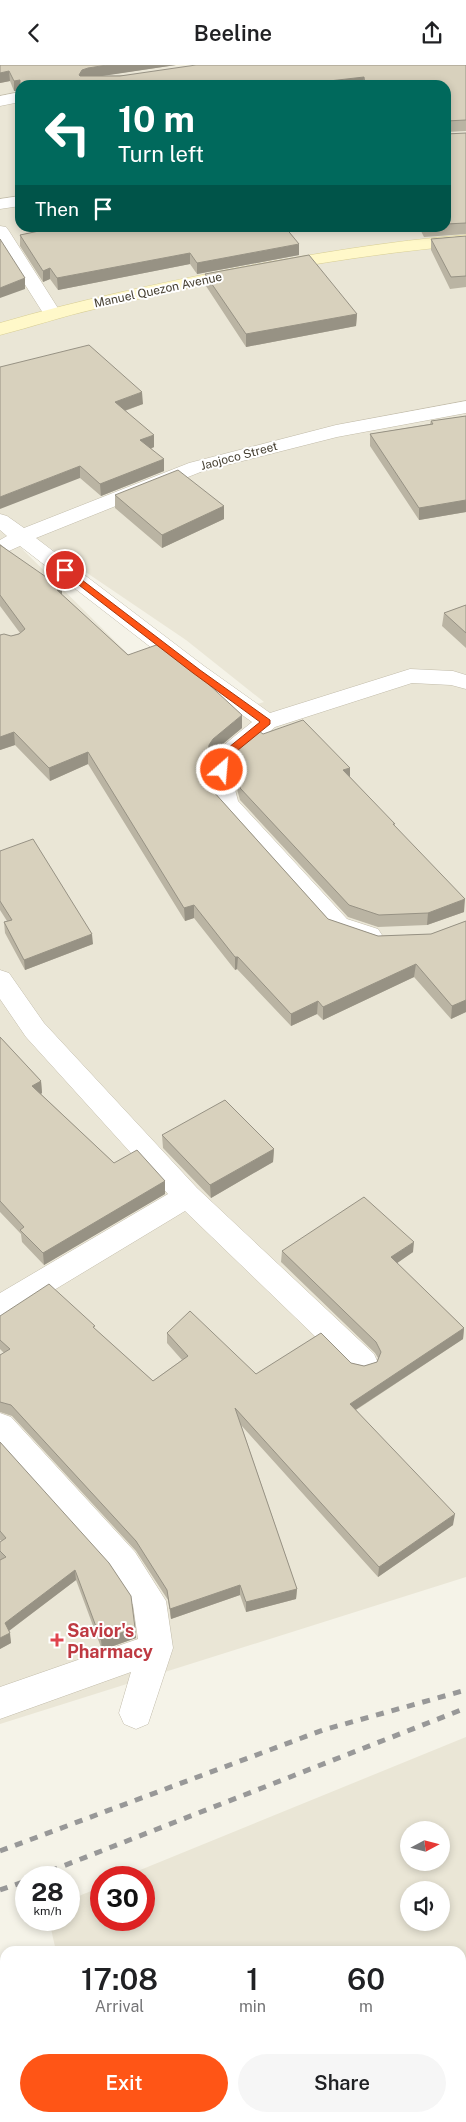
<!DOCTYPE html>
<style>
body{margin:0;font-family:"Public Sans",sans-serif;background:#f6f6f6;color:#202124;height:100vh;display:flex;flex-direction:column;font-size:19px;white-space:nowrap}
*{box-sizing:border-box;margin:0}
p{font-size:16px;color:#757577}
.icon{flex:none;width:28px;height:28px;fill:none;stroke:currentColor;stroke-width:2;stroke-linecap:round;stroke-linejoin:round}
.map{position:relative;flex:1;overflow:hidden}
.sheet{position:absolute;left:0px;top:1881px;width:466px;height:176px;display:flex;flex-direction:column;background:#fff;border-radius:15px 15px 0 0;box-shadow:0 2px 8px #0003}
.sheet>*{flex:none}
.top-card{position:absolute;left:15px;top:15px;width:436px;height:152px;border-radius:15px;box-shadow:0 2px 8px #0003;background:#00695c;color:#fff;overflow:hidden}
.needle{width:32px;rotate:83deg}
.buttons{position:absolute;left:400px;top:1756px;display:grid;gap:10px}
.buttons a{display:grid;place-items:center;width:50px;height:50px;border-radius:50%;background:#fff;box-shadow:0 2px 8px #0003;font-size:25px}
.speed{position:absolute;left:15px;top:1801px;display:flex;gap:10px;font-size:25px;font-weight:700;text-align:center}
.speed>*{display:grid;place-content:center;width:65px;height:65px;border-radius:50%;background:#fff;box-shadow:0 2px 8px #0003;line-height:1}
.speed small{font-size:12px;font-weight:400}
.speed .limit{border:8px solid #d22;background:#fff;color:#111}
.pin{position:absolute;display:grid;place-items:center;width:42px;height:42px;color:#fff;margin:-21px;border:2px solid #fff;border-radius:50%;box-shadow:0 1px 5px #0007}
.me{position:absolute;width:55px;margin:-28px;rotate:27deg;stroke-linejoin:round;filter:drop-shadow(0 0 4px #0008)}
.turn{display:flex;align-items:center;gap:18px;height:105px;padding:0 20px;font-size:22px}
.turn .icon{width:65px;height:65px;stroke-width:2.5}
.turn b{display:block;font-size:35px;line-height:42px}
.then{display:flex;align-items:center;height:48px;padding:0 20px;background:#0003;gap:10px;font-size:19px}
.eta{display:flex;justify-content:space-evenly;align-items:center;height:85px;text-align:center}
.eta b{font-size:30px;font-weight:600;line-height:35px}
.button{display:flex;gap:10px;margin-top:auto;padding:10px 20px}
.button a{flex:1;height:58px;border-radius:30px;background:#ff5516;color:#fff;font-size:20px;font-weight:600;line-height:58px;text-align:center}
.button a+a{background:#f6f6f6;color:#202124}
header{display:flex;justify-content:space-between;align-items:center;height:65px;padding:0 20px;background:#fff;font-size:22px;font-weight:600}
.map>svg:first-child{display:block}
</style>
<header><svg class="icon" aria-label="back" viewBox="0 0 24 24"><path d="M15 5l-7 7 7 7"/></svg>Beeline<svg class="icon" aria-label="share" viewBox="0 0 24 24"><path d="M12 15V3M7 8l5-5 5 5M5 13v7h14v-7"/></svg></header>
<div class="map">
<svg width="466" height="2057" viewBox="0 0 466 2057">
<rect width="100%" height="100%" fill="#f5f3e8"/>
<path fill="#eae6d6" fill-rule="evenodd" d="M0,0h466v1512l-466,147v-1197l132,131 70,63 62,-19 -78,-62 -186,-126zM20,20h426v142h-426z
M466,1672v385h-374l-1,-4 370,-1v-166h-405l-7,-31h20v-20l32,-13v33h43v-43h-21zM409,1765h32v33h-32zM409,1825h32v33h-32z"/>
<g fill="none" stroke-linecap="round" stroke-linejoin="round">
<defs>
<path id="street" d="M20,27v10l-20,4v-10z
M20,131v10l-20,3v-10z
M0,161l6,1 3,4 52,82 -3,4 -6,2 -6,-2 -3,-4 -43,-68z
M466,336v12l-129,24 -134,34 -167,67 168,128 66,47 140,-44 43,2 13,4v14l-15,-4 -39,-2 -137,44 -41,34 -1,21 5,19 109,118 31,10 4,6 -4,6 -9,3 -40,-13 -114,-128c-4,-15 -11,-36 -1,-50l38,-31 -64,-46 -168,-130 -20,9v-15l7,-4 -7,-6v-16l7,2 17,12 165,-65 147,-38z
M0,905l9,3 35,50 153,165 177,166 4,9 -4,9 -11,3 -11,-3 -167,-161 -174,105 -11,4v-27l168,-99 -142,-157 -26,-38z
M0,1348l11,4 124,135 31,49 7,47 -25,76 -12,5 -12,-5 -5,-11 12,-41 -131,47v-32l138,-48 -5,-34 -22,-33 -111,-124z"/>
<path id="secondary" d="M466,170v10c-124,11 -249,35 -371,64 -32,7 -63,18 -95,26v-12c78,-23 157,-39 237,-55 76,-14 152,-27 229,-33z"/>
</defs>
<use href="#street" stroke="#c2bcaa" stroke-width="1"/>
<use href="#secondary" stroke="#d9cf95" stroke-width="1"/>
<use href="#street" fill="#fff" fill-rule="evenodd"/>
<use href="#secondary" fill="#fff8c9" fill-rule="evenodd"/>
<path stroke="#989898" stroke-width="5" stroke-dasharray="8 8" stroke-linecap="butt" d="M0,1786l323,-121 143,-40
M35,1812l431,-169
M0,1825l26,-9"/>
</g>
<path fill="#bab4a3" d="M0,0h176l-76,11 366,-11v66l-20,1v-47h-426v15v-9h-6l-4,-10 -10,2z
M466,68v101l-42,3 -5,-10h27v-93z
M58,162h260l-31,3 12,25 -102,19 -7,-10 -132,26 -8,-11 -7,3 -23,-36v-11z
M466,171v51l-16,2 -19,-39v-11z
M205,209l152,40 -1,12 -110,21 -40,-61z
M0,302l143,37 -18,7 29,36 -3,2 13,22 -63,25 -21,-18z
M466,351v96l-47,8 -49,-74v-12l60,-10 1,-3z
M115,430l109,11v13l-62,29 -47,-40z
M0,479l62,51 66,60 114,73 -29,24 -4,6 -1,11 5,22 115,128 50,17 53,-2 35,-13v91l-15,7 -37,-42 -91,43 -6,-6 -26,12 -54,-57 -2,1 -41,-52 -9,3 -97,-157 -38,17 -35,-36 -15,5v-115l11,1 9,-3 -20,-27z
M466,540v43l-24,-22 2,-13z
M263,669l87,34v9l45,49 69,86 -37,13 -49,2 -30,-10 -108,-117 -5,-18v-12z
M0,786l93,93 -68,26 -20,-37 -1,-11 3,-1 -7,-11z
M0,972l41,44 1,12 -1,1 73,69 51,18v13l-121,71 -22,-23 -1,-8 -21,-22z
M162,1070l112,14 -1,13 -62,36 -48,-50z
M282,1186l131,1 -16,11 67,65 -1,11 -107,71 97,115 -75,52 -137,-152 56,164 -1,10 -50,13 -6,-17 -69,24 -3,-19 -32,-49 -124,-135 -12,-4v-57l4,-2 -4,-4v-33l95,13 58,52 29,-21 -15,-17v-10l89,41 95,-11 13,3 13,-4 1,-4 -3,-5 -94,-91z
M0,1377l135,186 1,10 -34,12 -26,-70 -67,51 2,12 -11,6v-107l2,-1 -2,-1z"/>
<path fill="#979284" d="M107,0h69l-87,13 -7,2 -3,-5 3,-5 6,-2z
M9,6l1,10 -10,2v-10z
M364,12l-1,8h-69z
M20,15v11h-6v-10z
M299,179v11l-102,19v-11z
M190,188v11l-132,26 -1,-12z
M50,203v11l-7,3v-11z
M25,213v11l-25,9v-10z
M357,249l-1,12 -110,21v-13z
M142,327l1,12 -28,10v-12z
M154,370v12l-13,5 -1,-12z
M164,394v12l-63,25 -1,-12z
M80,401v12l-80,31v-12z
M466,435v12l-47,8v-12z
M224,441v13l-62,29v-13z
M62,523v12l-5,-10z
M242,650v13l-29,24 -4,6 -2,20v-13l2,-20 4,-6z
M14,667l1,13 -15,5v-13z
M88,687v12l-38,17 -1,-13z
M350,703v12l-7,-10z
M465,834l-1,13 -37,13 1,-12z
M194,840v13l-9,3 -1,-13z
M92,869l1,10 -68,26 -1,-10z
M235,892h3l-1,12 -2,1z
M416,899l-2,13 -91,43v-13z
M466,935v12l-15,7 1,-13z
M318,936l-1,13 -26,12v-12z
M41,1016l1,12 -8,5 -2,-12z
M274,1084l-1,13 -62,36 -1,-13z
M165,1116v13l-121,71 -1,-12z
M414,1177l-1,10 -23,16 1,-11z
M464,1263l-1,11 -114,75 1,-10z
M455,1449l-2,11 -75,52 1,-10z
M75,1505l1,10 -70,53 -1,-10z
M240,1520v10l-69,24 -1,-10z
M297,1524l-1,10 -50,13v-10z
M135,1563l1,10 -34,12 -1,-10z
M10,1568l1,10 -11,6v-11z
M5,2001v7l-5,2v-7z"/>
<path fill="#d8d1bd" stroke="#979284" d="M0,0h107l-19,3 -6,2 -3,5 1,1h40l76,-11h270v55l-20,1v-36h-81l-1,-8 -70,8h-274v-5l-6,1 -5,-10 -9,2z
M466,68v90l-20,1v-90z
M58,162h227l14,17 -102,19 -7,-10 -133,25 -7,-10 -7,3 -23,-36z
M466,171v40l-15,1 -20,-38z
M0,174l25,39 -25,10z
M309,190l48,59 -111,20 -41,-60z
M89,280l53,47 -27,10 39,33 -14,5 24,19 -64,25 -20,-18 -80,31v-130z
M466,351v84l-47,8 -49,-74 63,-10 -2,-3z
M178,405l46,36 -62,29 -47,-40z
M0,480l62,43 -5,2 71,65 31,-11 33,25 50,46 -29,24 -4,6 -2,20 6,26 115,128 50,17 53,-2 35,-13v79l-14,6 -36,-42 -93,43 -5,-6 -27,13 -53,-57h-3l-41,-52 -10,3 -96,-156 -39,16 -35,-36 -14,5v-102l4,-1 7,2 8,-2 6,-5 -25,-34z
M466,540v28l-22,-20z
M303,655l47,48 -7,2 52,54h-2l72,75 -37,14 -49,2 -30,-10 -109,-117 -5,-18 1,-20 23,-19 4,3z
M33,774l59,95 -68,26 -20,-38 8,-2 -12,-19v-50z
M0,972l41,44 -9,5 82,77 23,-13 28,31 -122,72 -23,-23 4,-3 -24,-26z
M225,1035l49,49 -64,36 -48,-50z
M364,1132l50,45 -23,15 73,71 -114,76 105,110 -76,53 -144,-159 62,181 -51,13 -6,-17 -70,24 -3,-19 -31,-49 -125,-136 -11,-3v-47l10,-6 -10,-9v-24l49,-32 46,42 -2,1 60,54 35,-25 -21,-23 23,-22 66,63 65,-41 30,30 13,3 13,-4 4,-10 -5,-10 -94,-91z
M0,1377l109,121 22,33 4,32 -34,12 -26,-70 -70,53 5,10 -10,5v-78l6,-3 -6,-6v-9l6,-4 -6,-7z
M5,1919v82l-5,2v-82z"/>
<path fill="#ff5516" stroke="#a6370e" d="M65,502l135,103 70,50v4l-43,35 -2,13 -3,1 -5,-3 1,-14 42,-34 -67,-49 -131,-101 -1,-2z"/>
<path fill="#e0444e" stroke="#fff" stroke-width="2" d="M54.5 1567.5h5v5h5v5h-5v5h-5v-5h-5v-5h5z"/>
<g text-anchor="middle" dominant-baseline="central" stroke-width="4" stroke-linejoin="round" paint-order="stroke">
<g font-size="12" fill="#4a4436" stroke="#fff">
<text transform="translate(158 225) rotate(-12)">Manuel Quezon Avenue</text>
<text transform="translate(239 391) rotate(-15)">Jaojoco Street</text>
</g>
<g font-size="18" font-weight="bold" fill="#be3a42" stroke="#fff" text-anchor="start">
<text x="67" y="1565">Savior's<tspan x="67" dy="21">Pharmacy</tspan></text>
</g>
</g>
</svg>
<div class="buttons">
<a><svg class="needle" viewBox="-14 -14 28 28"><path d="M0-13l5 13h-10z" fill="#e53935"/><path d="M0 13l5-13h-10z" fill="#757577"/></svg></a>
<a><svg class="icon" aria-label="sound" viewBox="0 0 24 24"><path d="M4 9h4l5-4v14l-5-4H4zM17 9q2 3 0 6"/></svg></a>
</div>
<div class="speed"><div>28<small>km/h</small></div><div class="limit">30</div></div>
<div class="pin" style="left:65px;top:505px;background:#d93025"><svg class="icon" aria-label="arrive" viewBox="0 0 24 24"><path d="M6 21V4h12l-3 4 3 4H6"/></svg></div>
<svg class="me" style="left:222px;top:705px" viewBox="-20 -20 40 40"><circle r="17" fill="#ff5516" stroke="#fff" stroke-width="3"/><path d="M0-11L8 9 0 5-8 9z" fill="#fff"/></svg>
<div class="top-card">
<div class="turn"><svg class="icon" aria-label="left" viewBox="0 0 24 24"><path d="M17 20v-9H6M10 6l-5 5 5 5"/></svg><div><b>10 m</b>Turn left</div></div>
<div class="then">Then<svg class="icon" aria-label="arrive" viewBox="0 0 24 24"><path d="M6 21V4h12l-3 4 3 4H6"/></svg></div>
</div>
<section class="sheet">
<div class="eta">
<div><b>17:08</b><p>Arrival</p></div>
<div><b>1</b><p>min</p></div>
<div><b>60</b><p>m</p></div>
</div>
<div class="button"><a>Exit</a><a>Share</a></div>
</section>
</div>
